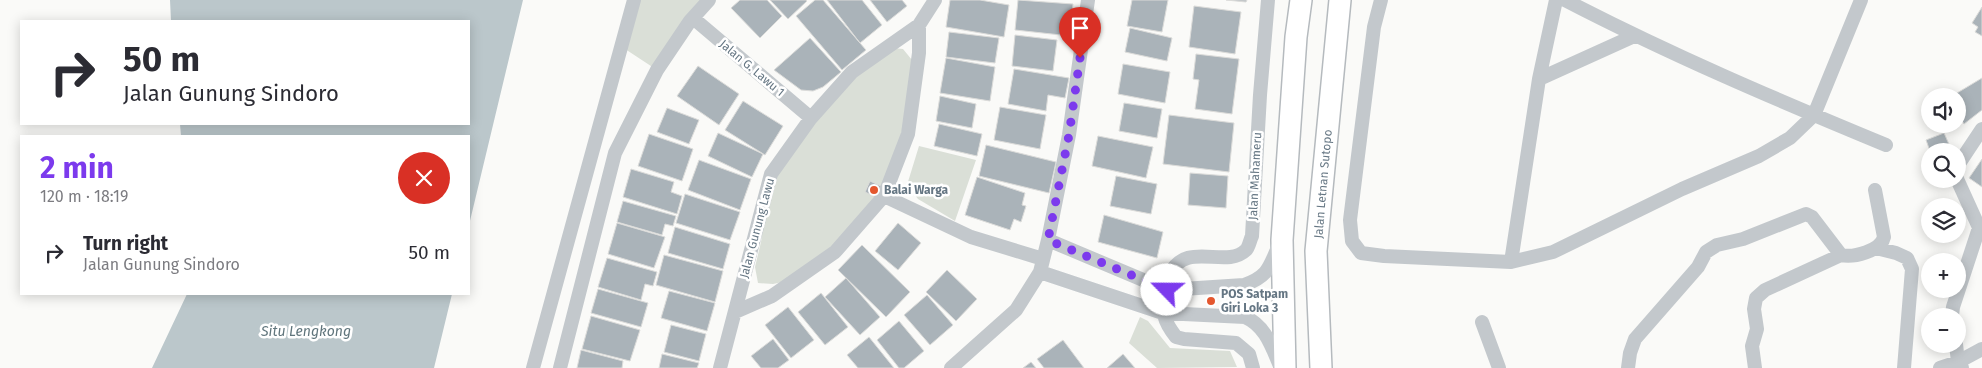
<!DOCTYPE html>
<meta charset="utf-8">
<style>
body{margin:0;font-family:"Fira Sans",sans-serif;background:#f2f2f3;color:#2b2b33;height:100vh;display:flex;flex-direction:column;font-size:19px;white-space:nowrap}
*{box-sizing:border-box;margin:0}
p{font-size:16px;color:#7c7c81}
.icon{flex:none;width:28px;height:28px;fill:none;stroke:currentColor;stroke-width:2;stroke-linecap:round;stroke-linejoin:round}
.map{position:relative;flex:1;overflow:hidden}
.details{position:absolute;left:20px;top:135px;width:450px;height:160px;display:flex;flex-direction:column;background:#fff;border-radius:0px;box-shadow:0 2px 12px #0003}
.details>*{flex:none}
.guide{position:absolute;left:20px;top:20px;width:450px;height:105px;border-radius:0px;box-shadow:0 2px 12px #0003;background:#fff;color:#2b2b33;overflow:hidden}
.controls{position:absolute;left:1921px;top:88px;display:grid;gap:10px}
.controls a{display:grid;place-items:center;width:45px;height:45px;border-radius:50%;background:#fff;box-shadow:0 2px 12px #0003;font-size:25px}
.pin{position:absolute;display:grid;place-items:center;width:42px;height:42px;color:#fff;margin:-51px -21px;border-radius:50% 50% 50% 0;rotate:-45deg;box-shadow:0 0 5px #0007}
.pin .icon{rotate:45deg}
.me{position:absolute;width:55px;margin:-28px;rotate:293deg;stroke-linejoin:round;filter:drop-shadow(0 0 4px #0008)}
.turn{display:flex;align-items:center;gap:18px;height:105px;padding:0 20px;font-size:22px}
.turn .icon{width:65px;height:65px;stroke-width:2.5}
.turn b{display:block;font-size:35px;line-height:42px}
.round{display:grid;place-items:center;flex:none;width:52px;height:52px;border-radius:26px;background:#f2f2f3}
.headline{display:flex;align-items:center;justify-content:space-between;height:85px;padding:0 20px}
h1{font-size:30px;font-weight:700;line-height:38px;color:#7c3aed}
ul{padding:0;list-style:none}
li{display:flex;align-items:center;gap:15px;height:65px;padding:0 20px}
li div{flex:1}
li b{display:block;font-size:19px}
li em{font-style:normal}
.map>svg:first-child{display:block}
</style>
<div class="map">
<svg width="1982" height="368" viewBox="0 0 1982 368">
<rect width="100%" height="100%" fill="#fafaf8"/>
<path fill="#dadfd7" d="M631,0h81l-55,70 -38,-25z
M893,48l10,1 9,11 3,24 -31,112 -49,56 -39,27 -23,5 -15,-1 -3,-16 6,-25 10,-68 85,-106z
M919,146l57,14 -21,61 -37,-22 -11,-14z
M1140,317l8,4 22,27 60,3 7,16 -80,1 -28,-25z"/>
<path fill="#bbc7cb" d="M170,0h353l-54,225v-89h-288l-1,-12h289v-103h-298z
M187,294h265l-18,74h-282z"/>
<path fill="#aab3b9" stroke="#dcdcda" d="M740,0h27l15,16 -22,22 -29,-30z
M770,0h36l1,1 -19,18z
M815,0h8l43,50 -24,20 -46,-54z
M827,0h35l20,25 -22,18z
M870,0h32l5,6 -20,16z
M950,0h30l29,5 -5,32 -58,-10z
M1018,0l55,4 -3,32 -55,-6z
M1132,0h36l-6,32 -35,-6z
M1226,0h21l-1,2z
M1194,6l47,6 -6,42 -46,-7z
M1982,7v29l-7,-4 3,-5 -6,-4z
M1130,28l42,10 -5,23 -42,-9z
M949,32l50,6 -4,25 -49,-6z
M1015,35l42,5 -4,31 -41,-5z
M810,38l31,34 -18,15 -10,4 -12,-1 -27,-20z
M1196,54l43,5 -7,55 -37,-5 4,-29 -6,-1z
M946,58l49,9 -5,34 -50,-8z
M1123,64l47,8 -5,31 -47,-9z
M698,66l41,28 -20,31 -42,-29z
M1014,69l55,9 -4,20 -17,-3 -2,16 -38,-7z
M1982,78v32l-18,14 -6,-10v-18h-6z
M940,96l36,8 -4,24 -36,-7z
M743,101l40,25 -18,29 -40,-25z
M1124,103l38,6 -5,29 -38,-7z
M1000,107l46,8 -6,34 -46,-9z
M667,108l32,12 -10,24 -32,-12z
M1169,115l65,8 -5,49 -66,-8z
M939,124l43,10 -5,22 -43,-10z
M718,133l45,21 -11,23 -44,-21z
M1944,133l8,18h-22l-4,-11z
M649,134l44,15 -11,32 -44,-15z
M1098,136l55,11 -7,31 -54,-12z
M986,145l70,17 -7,31 -70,-17z
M1982,159v28l-13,-9z
M699,160l52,19 -11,31 -52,-20z
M631,169l43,13 -3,10 11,4 -5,18 -54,-17z
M1190,173l38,3 -2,32 -38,-3z
M1116,176l41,8 -6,30 -41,-8z
M977,177l48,16 -3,12 4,1 -5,16 -7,-3 -4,11 -45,-15z
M870,181l13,6 -6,11 -12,-6z
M685,194l55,18 -10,28 -54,-17z
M623,201l53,15 -3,10 -8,-2 -3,11 -45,-13z
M1104,215l59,17 -6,26 -59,-16z
M617,223l48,14 -11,31 -46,-14z
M898,223l23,20 -23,27 -23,-19z
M675,227l55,17 -7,25 -55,-16z
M862,245l48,47 -24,25 -48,-47z
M664,255l59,16 -8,31 -59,-17z
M607,258l50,14 -4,14 -8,-2 -4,16 -43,-13z
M947,270l30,29 -21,22 -30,-29z
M846,278l34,39 -20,18 -35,-38z
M598,289l50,14 -7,24 -50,-14z
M669,291l46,12 -8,28 -46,-13z
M821,293l27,34 -23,18 -27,-33z
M927,295l26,30 -23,20 -26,-30z
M788,307l26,33 -23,18 -26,-33z
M591,316l49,14 -10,31 -48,-12z
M899,321l25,30 -20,17h-5l-22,-28z
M671,325l35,9 -7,27 -35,-9z
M869,337l25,31h-36l-11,-13z
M773,339l16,21 -11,8h-17l-10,-12z
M1063,340l21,28h-40l-7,-9z
M581,350l42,11 -1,7h-45z
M662,354l37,9 -2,5h-38z
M1123,354l12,14h-28z
M1031,362l5,6h-13z"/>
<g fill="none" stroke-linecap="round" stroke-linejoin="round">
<defs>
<path id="primary" d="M1285,368l-3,-128 14,-203 5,-37
M1321,368l-5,-117 24,-251"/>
</defs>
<use href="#primary" stroke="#b5babe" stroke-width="24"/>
<path stroke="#c3c8cc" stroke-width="14" d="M1381,0l-7,27 -24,193 2,21 9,12 23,3 127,6 42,-10 129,-63 77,-33 31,-18 24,-23 47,-115
M1565,0c104,54 212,100 321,145
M693,18l118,100
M1539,79l95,-43
M1958,165l24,-36
M1957,179l25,55
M884,196l87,41 72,22
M1048,240l119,50 77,-5c25,-9 25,-18 35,-40
M1876,248l20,5 11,5 5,11 -8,99
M1511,262l28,-183 17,-79
M1040,272l123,41 82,4c21,9 27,31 36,51
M735,312l37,-16 63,-44 49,-56 24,-62 11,-81v-28
M1952,316l1,-9 26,-79
M1482,322l17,46
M1956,344l2,18 24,-13
M533,368l101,-368
M560,368l55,-215 42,-83 33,-49 19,-21
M720,368l51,-194 40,-56 41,-46 67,-47 16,-25
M951,368l65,-58 24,-38 8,-32 21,-105 19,-135
M1253,368l-4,-14 -13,-11 -52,-4 -8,-2c-13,-17 -14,-23 -10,-43 1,-6 0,-14 3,-19 18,-36 56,-5 77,-25 3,-3 4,-10 6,-14l8,-141 8,-95
M1628,368l2,-15 5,-14 63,-72 8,-15 11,-7 26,-6 63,-25 6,3 29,38c12,3 40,-4 43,-18l-9,-47
M1755,368l-3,-22 5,-17 -3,-20 2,-11 9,-8 76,-35
M1940,368l18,-6 4,6"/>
<use href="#primary" stroke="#fff" stroke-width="21"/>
</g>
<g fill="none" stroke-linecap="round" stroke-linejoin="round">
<path stroke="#7c3aed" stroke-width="9" stroke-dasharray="0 16.2" d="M1080,58l-11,77 -21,105 119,50"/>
</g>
<g fill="#e4572e" stroke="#fff" stroke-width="2">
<circle cx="874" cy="190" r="5"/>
<circle cx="1211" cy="301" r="5"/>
</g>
<g text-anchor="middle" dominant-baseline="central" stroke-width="5" stroke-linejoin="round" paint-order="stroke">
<g font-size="12" fill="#657683" stroke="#fff">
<text transform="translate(752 68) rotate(40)">Jalan G. Lawu 1</text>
<text transform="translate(1255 176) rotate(-87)">Jalan Mahameru</text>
<text transform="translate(1323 184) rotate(-85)">Jalan Letnan Sutopo</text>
<text transform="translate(757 228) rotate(-75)">Jalan Gunung Lawu</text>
</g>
<g font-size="12" font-weight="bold" fill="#657683" stroke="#fff" text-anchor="start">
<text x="884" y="190">Balai Warga</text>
<text x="1221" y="294">POS Satpam<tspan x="1221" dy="14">Giri Loka 3</tspan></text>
</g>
<g font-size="14" font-style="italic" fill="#60757c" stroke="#fff">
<text x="306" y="331">Situ Lengkong</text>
</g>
</g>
</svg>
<div class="controls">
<a><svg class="icon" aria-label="sound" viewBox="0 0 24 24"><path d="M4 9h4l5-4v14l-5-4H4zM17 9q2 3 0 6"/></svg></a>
<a><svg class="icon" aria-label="search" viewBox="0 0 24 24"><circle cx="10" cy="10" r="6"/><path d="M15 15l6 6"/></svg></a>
<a><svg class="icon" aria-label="layers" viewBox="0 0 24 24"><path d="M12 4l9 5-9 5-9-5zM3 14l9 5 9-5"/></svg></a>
<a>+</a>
<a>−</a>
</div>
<div class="pin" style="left:1080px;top:58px;background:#d93025"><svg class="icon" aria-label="arrive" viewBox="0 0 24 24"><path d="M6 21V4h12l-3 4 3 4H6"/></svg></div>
<svg class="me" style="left:1167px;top:290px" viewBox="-20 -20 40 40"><circle r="19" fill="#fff"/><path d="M0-13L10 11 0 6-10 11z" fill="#7c3aed"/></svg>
<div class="guide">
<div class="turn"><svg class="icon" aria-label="right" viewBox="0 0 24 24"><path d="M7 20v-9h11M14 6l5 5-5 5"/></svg><div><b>50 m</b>Jalan Gunung Sindoro</div></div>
</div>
<section class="details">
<div class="headline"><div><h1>2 min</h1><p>120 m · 18:19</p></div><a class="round" style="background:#d93025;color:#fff"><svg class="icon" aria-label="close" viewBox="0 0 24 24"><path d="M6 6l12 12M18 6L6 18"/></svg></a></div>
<ul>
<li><svg class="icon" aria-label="right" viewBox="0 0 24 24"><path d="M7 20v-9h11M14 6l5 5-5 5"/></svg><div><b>Turn right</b><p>Jalan Gunung Sindoro</p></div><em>50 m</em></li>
</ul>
</section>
</div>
